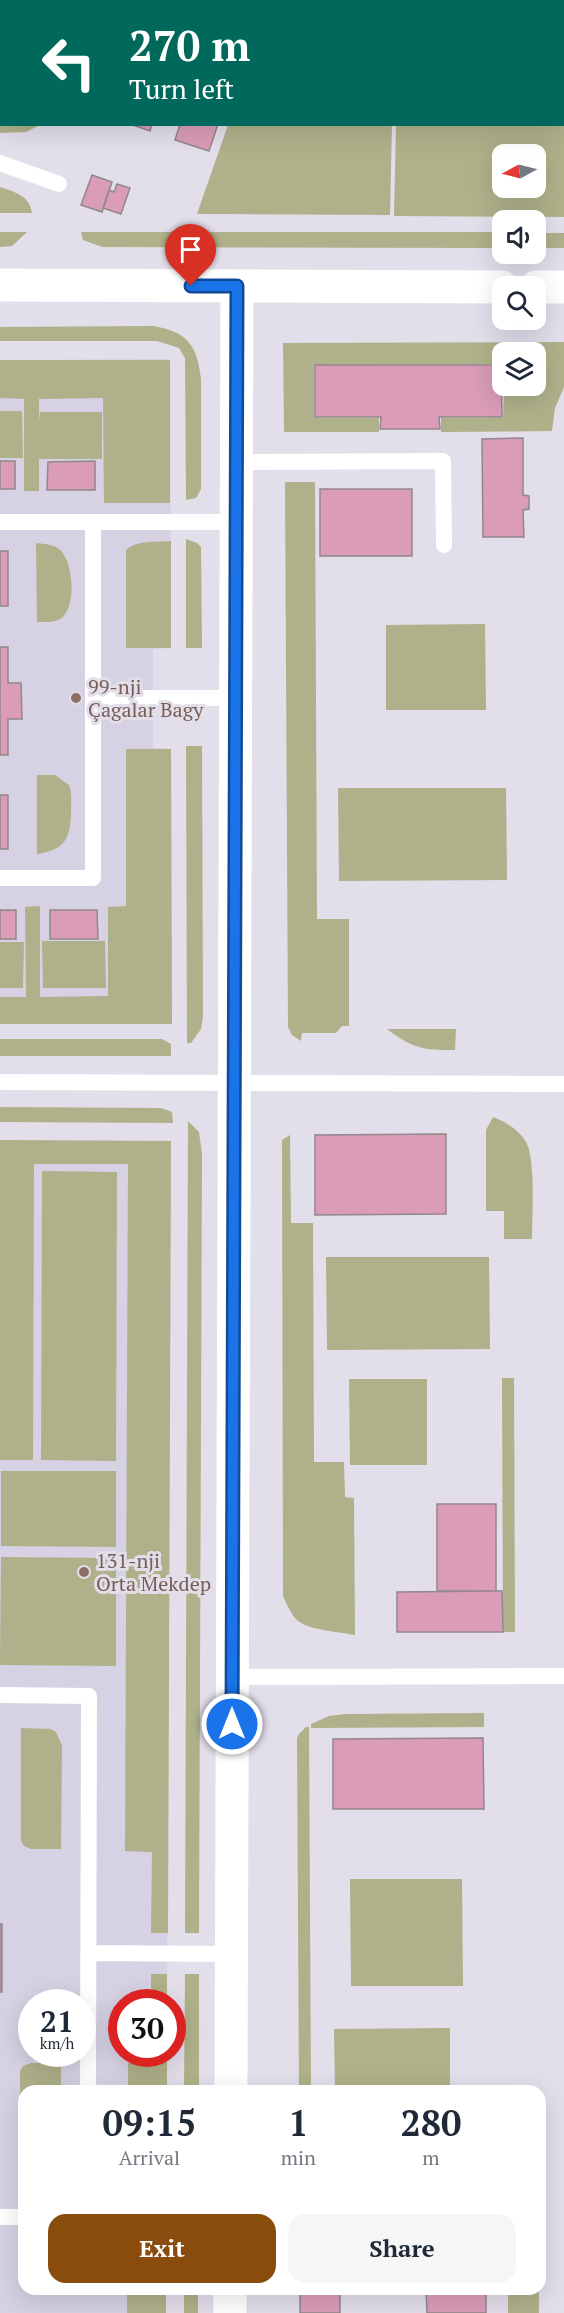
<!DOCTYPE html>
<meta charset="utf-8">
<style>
body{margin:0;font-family:"PT Serif",serif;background:#f6f6f7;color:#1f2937;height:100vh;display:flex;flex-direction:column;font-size:22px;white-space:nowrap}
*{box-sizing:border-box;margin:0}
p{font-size:20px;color:#747a83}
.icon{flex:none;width:33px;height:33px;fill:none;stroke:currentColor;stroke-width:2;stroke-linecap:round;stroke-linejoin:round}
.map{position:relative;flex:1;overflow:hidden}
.details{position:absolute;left:18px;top:2085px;width:528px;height:210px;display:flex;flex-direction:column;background:#fff;border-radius:18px;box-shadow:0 6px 24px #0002}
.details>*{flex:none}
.banner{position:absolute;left:0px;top:0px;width:564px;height:126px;box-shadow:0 6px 24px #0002;background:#00695c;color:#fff;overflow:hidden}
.needle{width:39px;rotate:263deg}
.buttons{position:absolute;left:492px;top:144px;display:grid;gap:12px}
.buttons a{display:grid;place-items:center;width:54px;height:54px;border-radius:12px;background:#fff;box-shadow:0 6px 24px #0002;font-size:30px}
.speed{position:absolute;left:18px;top:1989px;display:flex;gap:12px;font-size:30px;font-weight:700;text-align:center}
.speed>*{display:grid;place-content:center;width:78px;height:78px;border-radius:50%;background:#fff;box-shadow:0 6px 24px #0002;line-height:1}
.speed small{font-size:15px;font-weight:400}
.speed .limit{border:9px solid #d22;background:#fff;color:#111}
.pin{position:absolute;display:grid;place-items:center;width:51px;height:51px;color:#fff;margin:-62px -26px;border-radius:50% 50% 50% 0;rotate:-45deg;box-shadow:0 0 6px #0007}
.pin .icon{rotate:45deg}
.me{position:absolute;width:66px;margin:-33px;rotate:0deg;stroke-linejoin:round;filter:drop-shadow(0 0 4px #0008)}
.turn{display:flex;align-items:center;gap:21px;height:126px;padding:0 30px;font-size:27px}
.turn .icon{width:78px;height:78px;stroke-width:2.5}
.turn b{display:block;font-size:42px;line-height:51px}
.eta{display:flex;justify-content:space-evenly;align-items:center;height:102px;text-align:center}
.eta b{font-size:36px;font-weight:800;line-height:42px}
.cta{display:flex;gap:12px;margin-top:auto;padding:12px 30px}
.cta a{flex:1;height:69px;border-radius:18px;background:#894c0d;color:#fff;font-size:24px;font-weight:800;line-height:69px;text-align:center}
.cta a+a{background:#f6f6f7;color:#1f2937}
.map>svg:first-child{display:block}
</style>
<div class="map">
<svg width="564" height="2313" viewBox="0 0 564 2313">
<rect width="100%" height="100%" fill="#e2deea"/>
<path fill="#d6d1e3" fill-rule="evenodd" d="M170,359l1,289 -18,1v99l18,1 1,275h-172v-664z
M0,1140l171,1 -4,861h-45v52h45v37h-143v198h142v24h-166zM32,2002h50v52h-50z"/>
<path fill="#aeb189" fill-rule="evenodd" d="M0,0l33,1 -31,1v122l38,1 -14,7 -26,1z
M399,0h165v217l-170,-1 2,-91 166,-1v-122zM502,154h34v34h-34z
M228,125h164l-2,90 -193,-1z
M0,187c15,5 30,9 32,26h-32z
M0,232h27l-15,14 -12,1z
M81,232h421v16l-400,-1 -19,-7z
M536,233h28v15h-28z
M153,326c35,6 44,19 48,53v110l-5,9 -10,2 -1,-142 -6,-10 -22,-7h-157v-14z
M564,342v45l-9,21 -3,23 -111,1v-14h62l1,-32h32v-34h-34v12l-188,1v53h65v14h-95l-1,-89z
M0,360h170v143h-66l-1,-105 -64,1v22l1,-9h62v47h-63v32h-15v-92l-24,-1z
M0,411h22l1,47h-23z
M285,482h30l2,437h32v107h-7l-6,7h-34l-1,8 -9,-6 -4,-8z
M186,539l11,4 4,4 1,101h-16z
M171,541v107h-45v-98c11,-10 31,-8 45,-9z
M36,543c8,1 16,1 23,6 15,12 18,60 1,70 -6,4 -16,3 -23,3z
M485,624l1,86h-100v-85z
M186,746h16l1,270 -2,13 -10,14h-4z
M126,749h45l1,275h-172v-27h26l-1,-90 15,-1v91l68,-1v-89l18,-1z
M37,775h18l14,10c3,8 2,17 2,25 0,27 -5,40 -34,44z
M338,788h168l1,92 -168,1z
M42,941h63l1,47h-63z
M0,942h24l-1,46h-23z
M387,1029h69l-1,21c-31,0 -42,-1 -68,-21z
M0,1039h162l9,5v12h-171z
M0,1107l161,1 11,4 1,11 -173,-1z
M493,1117c13,5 26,13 33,25 10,18 6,74 6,97h-28v-28h-18v-81z
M188,1121l11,11 3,22 -3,779h-14z
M290,1135l1,88h22l1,239h30l1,35 9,1 1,137c-15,-3 -46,-5 -57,-14 -7,-6 -11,-17 -15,-25l-1,-456z
M0,1140l171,1 -3,792h-17l1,-81 -27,-1 3,-687h-94l-1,296h-33z
M42,1171l75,1 -1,289 -75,-1z
M326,1257h163l1,92 -163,1z
M502,1378h12l1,254h-12z
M349,1379h78v86h-77z
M1,1471h115v76l-115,-1z
M1,1557l115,1v108l-116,-1z
M484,1713v14l-173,1v-4l18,-8 16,-2z
M306,1727h3l2,364h-12l-2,-353 2,-4z
M21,1728l30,1 5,3 6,14 -1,103h-30l-7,-3 -3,-5z
M350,1879h112l1,107h-112z
M151,1974h16v28h-16z
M185,1974h14v117h-15z
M450,2028v63h-115l-1,-62z
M151,2054h16v37h-39v-28h22z
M31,2063h30v28h-37v92h-4v-112l3,-5z
M127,2289h39v24h-39z
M184,2289h14v24h-14z
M508,2289h31v24h-31z"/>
<path fill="#da9cb7" stroke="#92878b" stroke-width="1.5" d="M222,0h38l-38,2z
M130,124h22l-2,7z
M180,124h38l-9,27 -34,-11z
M92,175l20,7 -10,30 -21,-7z
M117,184l13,4 -9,26 -18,-6 6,-18 5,2z
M315,365h186l1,52h-63l1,12h-60l1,-12h-66z
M523,438v57l6,1v13l-6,1 1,27h-41l-1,-98z
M0,461h15v28h-15z
M95,461v29h-48l1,-28z
M320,489h92v67h-92z
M0,551h8v55h-8z
M0,647h8v36h13l1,36h-14v36h-8z
M0,795h8v54h-8z
M0,910h16v29h-16z
M50,910h47l1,29h-48z
M446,1134v80l-131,1v-80z
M437,1504h59v87h-59z
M496,1591h6l1,41h-106v-40z
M483,1738l1,71h-151v-70z
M0,1924h2v68h-2z
M300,2289h40v24h-40z
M426,2289h60v24h-59z"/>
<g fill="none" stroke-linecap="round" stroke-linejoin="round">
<path stroke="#fff" stroke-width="16" d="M0,163l59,21
M236,462l207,-1 1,84
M0,522h236
M93,698h143
M0,878h93v-356
M0,1082l564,2
M232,1677l332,-1
M0,1695l89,1 -1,395
M88,1953l143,1
M0,2217h24"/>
<path stroke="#fff" stroke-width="33" d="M0,285l502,2
M536,287h28
M231,2091l6,-1805
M230,2313v-24"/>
</g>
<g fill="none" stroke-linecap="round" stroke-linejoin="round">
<defs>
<path id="route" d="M191,286h46l-5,1438"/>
</defs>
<use href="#route" stroke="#114b97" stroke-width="15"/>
<use href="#route" stroke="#1a73e8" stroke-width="10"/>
</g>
<g fill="#8d6e63" stroke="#e2deea" stroke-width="2">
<circle cx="76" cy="698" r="6"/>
<circle cx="84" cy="1572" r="6"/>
</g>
<g text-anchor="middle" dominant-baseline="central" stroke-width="6" stroke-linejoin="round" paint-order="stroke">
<g font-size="20" fill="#785e54" stroke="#e2deea" text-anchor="start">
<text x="88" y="686">99-nji<tspan x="88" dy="23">Çagalar Bagy</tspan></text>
<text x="96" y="1560">131-nji<tspan x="96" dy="23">Orta Mekdep</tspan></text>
</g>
</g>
</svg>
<div class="buttons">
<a><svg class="needle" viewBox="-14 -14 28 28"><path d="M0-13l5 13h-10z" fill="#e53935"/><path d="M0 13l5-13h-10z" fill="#747a83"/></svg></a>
<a><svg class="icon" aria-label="sound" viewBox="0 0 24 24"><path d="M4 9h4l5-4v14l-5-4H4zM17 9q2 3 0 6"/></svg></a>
<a><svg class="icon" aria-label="search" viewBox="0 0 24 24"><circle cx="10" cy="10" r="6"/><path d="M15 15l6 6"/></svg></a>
<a><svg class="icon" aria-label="layers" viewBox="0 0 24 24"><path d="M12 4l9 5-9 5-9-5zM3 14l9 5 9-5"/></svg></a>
</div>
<div class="speed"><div>21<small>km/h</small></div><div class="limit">30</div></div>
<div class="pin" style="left:191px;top:286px;background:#d93025"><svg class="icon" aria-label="arrive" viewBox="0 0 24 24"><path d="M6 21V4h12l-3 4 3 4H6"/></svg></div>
<svg class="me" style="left:232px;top:1724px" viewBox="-20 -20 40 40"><circle r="17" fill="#1a73e8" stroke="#fff" stroke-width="3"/><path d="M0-11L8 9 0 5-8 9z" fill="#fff"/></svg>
<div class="banner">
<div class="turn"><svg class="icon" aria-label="left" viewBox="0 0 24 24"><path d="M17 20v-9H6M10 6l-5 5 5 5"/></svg><div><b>270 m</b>Turn left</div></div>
</div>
<section class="details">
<div class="eta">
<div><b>09:15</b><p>Arrival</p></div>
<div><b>1</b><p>min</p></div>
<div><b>280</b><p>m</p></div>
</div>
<div class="cta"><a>Exit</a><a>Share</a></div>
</section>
</div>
